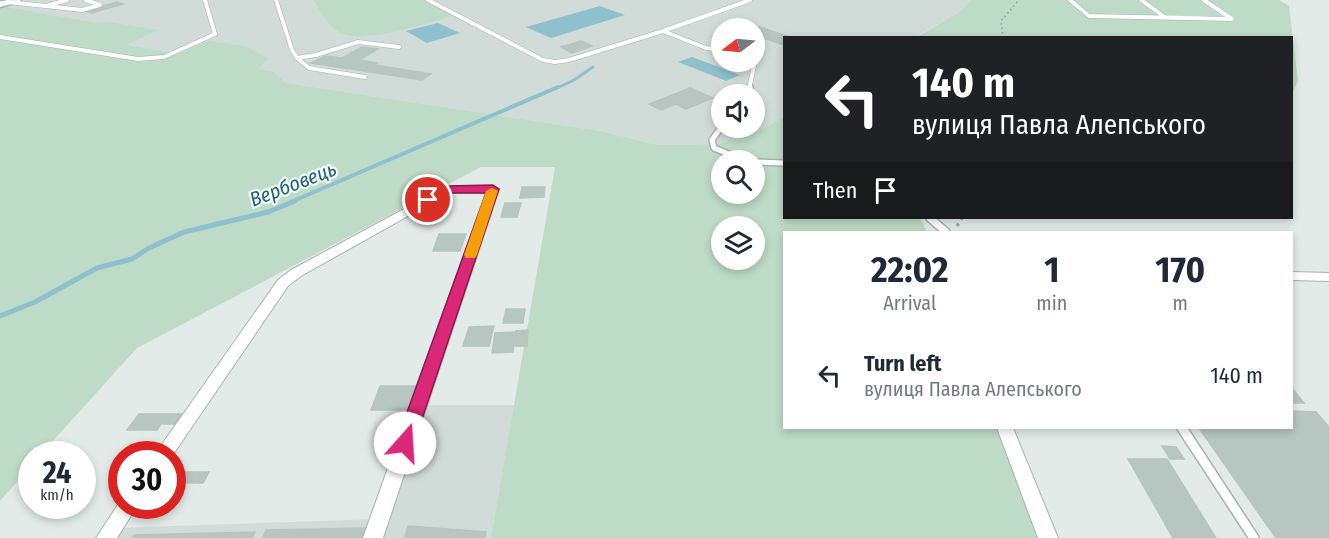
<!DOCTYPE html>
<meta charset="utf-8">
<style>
body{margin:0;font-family:"Fira Sans Condensed",sans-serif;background:#f2f2f3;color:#1f2937;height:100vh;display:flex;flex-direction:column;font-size:22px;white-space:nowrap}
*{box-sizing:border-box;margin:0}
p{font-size:20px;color:#747a83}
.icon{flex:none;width:33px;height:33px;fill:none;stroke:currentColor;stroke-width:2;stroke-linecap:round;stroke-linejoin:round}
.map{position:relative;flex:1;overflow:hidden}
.side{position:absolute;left:783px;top:231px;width:510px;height:198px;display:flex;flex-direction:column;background:#fff;border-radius:0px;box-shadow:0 3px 9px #0003}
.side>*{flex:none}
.top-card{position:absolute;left:783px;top:36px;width:510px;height:183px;border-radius:0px;box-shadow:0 3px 9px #0003;background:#202124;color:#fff;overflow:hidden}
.needle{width:39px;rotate:254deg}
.buttons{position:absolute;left:711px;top:18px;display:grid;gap:12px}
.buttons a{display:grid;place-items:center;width:54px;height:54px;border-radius:50%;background:#fff;box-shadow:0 3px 9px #0003;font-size:30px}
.speed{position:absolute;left:18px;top:441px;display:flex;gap:12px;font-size:30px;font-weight:700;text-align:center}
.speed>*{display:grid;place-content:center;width:78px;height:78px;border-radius:50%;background:#fff;box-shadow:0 3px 9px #0003;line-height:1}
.speed small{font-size:15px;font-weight:400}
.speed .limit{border:9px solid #d22;background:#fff;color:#111}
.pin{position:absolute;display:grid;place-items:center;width:51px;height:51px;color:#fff;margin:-26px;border:3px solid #fff;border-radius:50%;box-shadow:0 2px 6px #0007}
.me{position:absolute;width:66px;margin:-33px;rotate:19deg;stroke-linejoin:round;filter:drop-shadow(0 0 4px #0008)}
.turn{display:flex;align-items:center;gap:21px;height:126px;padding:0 30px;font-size:27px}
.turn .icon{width:78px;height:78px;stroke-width:2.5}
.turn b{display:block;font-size:42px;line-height:51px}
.then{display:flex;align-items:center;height:57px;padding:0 30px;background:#0003;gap:12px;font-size:22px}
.eta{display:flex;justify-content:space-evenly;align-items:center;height:102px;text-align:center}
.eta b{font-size:36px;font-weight:700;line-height:42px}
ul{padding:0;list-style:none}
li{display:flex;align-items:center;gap:18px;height:84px;padding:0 30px}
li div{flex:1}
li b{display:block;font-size:22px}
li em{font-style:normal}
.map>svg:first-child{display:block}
</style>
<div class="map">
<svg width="1329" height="538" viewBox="0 0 1329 538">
<rect width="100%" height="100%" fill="#e2ebe8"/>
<path fill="#d1dbd7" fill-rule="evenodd" d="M15,0h956l-10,11 -46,26 -131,1v79l-30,16 -35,11 -60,1 -59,-14 -314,-48 -13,-12 -273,-34v-33zM722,28h32v34h-32zM722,94h32v34h-32z
M418,405h96l-23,133h-385l6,-10 267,-9z"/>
<path fill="#bddbc6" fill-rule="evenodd" d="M313,0h115l27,15c-26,7 -97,33 -119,15 -10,-7 -16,-21 -23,-30z
M971,0h308l10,6 9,75 -6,13v-56h-377l46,-27z
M0,6l101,18 8,-2 49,8 -32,15 51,9 31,-13 37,5 23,13 -10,10 15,2 13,12 314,48 58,14 61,-1 35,-11 30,-16v101h136l7,14h-143v196h221l43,110h-557l64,-371h-74l-344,181 -96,106h-9l-1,12 -31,35zM722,160h32v34h-32zM722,226h32v34h-32z"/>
<path fill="#8ec1cd" d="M600,6l25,9 -74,23 -25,-11z
M438,23l22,10 -33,10 -21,-12z
M692,57l48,18 -14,6 -48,-19z"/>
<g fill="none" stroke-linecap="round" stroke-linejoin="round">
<path stroke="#8ec1cd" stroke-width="3" d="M555,89l19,-9 19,-13"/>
<path stroke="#8ec1cd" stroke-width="4" d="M291,202l267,-115"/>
<path stroke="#8ec1cd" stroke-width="5" d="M0,316l35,-14 62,-34 35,-9 17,-11 35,-16 84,-20 27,-11"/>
</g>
<path fill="#b8c6c1" stroke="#b5c5bf" stroke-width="1.5" d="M117,2l6,2 -31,9 -7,-2z
M747,23l46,15h-9v7l-30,-10v-7h-20z
M581,41l11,5 -20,7 -11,-6z
M362,47l16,2 -19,11 -17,-2z
M325,56l34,4 18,3 -13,8 -53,-8z
M374,65l57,9 -9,6 -58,-9z
M690,88l23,10 -27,11 -10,-5 -15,6 -12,-6z
M522,187h23l-1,10 -24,1z
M505,203h16l-4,14h-16z
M439,234h27l-6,17h-27z
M506,309h19l-2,14h-20z
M494,326l-5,20h-26l6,-19z
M528,330l-1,16h-12l1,-15z
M515,332l-2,20 -21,1 3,-20z
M380,386h37l-7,24h-39z
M1292,388l12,15h-12z
M1292,411l24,1 13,15v111h-53l-77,-110h93z
M139,414h43l-7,10h-14l-4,6h-30z
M1162,446l14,1 8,12h-14z
M1128,459h39l49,79h-43z
M178,472h31l-6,11h-31z
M408,526l78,6 -1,6h-80z
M367,528l-3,10h-101l3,-8z
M255,532l-3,6h-120l2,-3z"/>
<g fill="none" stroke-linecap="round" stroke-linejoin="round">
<defs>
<path id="lane-far3" d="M276,0l16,50 5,8 19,-3 42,-13 41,5
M428,0l115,60 12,2 14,-2 94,-29 87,-31
M1070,0l19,16 143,3 -28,-19
M1141,0l25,18
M7,2l39,4 21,-6
M46,6l36,4 18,-5 -14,-5
M663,31l43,17 16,2
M0,37l138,22 26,-2 51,-23 -10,-34
M297,58l12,10 56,9
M749,62l5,4 -5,23"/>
<path id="lane-far2" d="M742,94l8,-7
M722,126l-10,14 2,8 29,12
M754,162l30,1"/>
<path id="lane-far1" d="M930,218l16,14"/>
<path id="lane" d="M1182,428l72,110"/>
<path id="street" d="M493,186l6,3 -116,349h-20l123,-345h-37l-148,83 -13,10 -116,170 -17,-2 123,-174 13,-10 152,-82z
M1292,272l37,1v8l-37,-1z
M997,428h16l45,110h-20z
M121,500l1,6h15l-20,32h-21z"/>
<path id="secondary" d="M21,0l-2,2 -19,5v-6z"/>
</defs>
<use href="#lane-far3" stroke="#a5b3af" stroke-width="5"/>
<use href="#lane-far2" stroke="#a5b3af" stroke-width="8"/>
<use href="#lane-far1" stroke="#a5b3af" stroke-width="10"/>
<use href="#lane" stroke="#a5b3af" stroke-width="12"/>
<use href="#street" stroke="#a5b3af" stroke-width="2"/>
<use href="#secondary" stroke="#a1b6b0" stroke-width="3"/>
<path stroke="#85ada2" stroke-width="1.5" stroke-dasharray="1.5 3" stroke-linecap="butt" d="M1003,38l-2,-17 18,-21"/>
<path stroke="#85ada2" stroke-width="3" stroke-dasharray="3 4.5" stroke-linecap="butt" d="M957,226l5,-8"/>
<use href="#lane-far3" stroke="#fff" stroke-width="4"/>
<use href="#lane-far2" stroke="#fff" stroke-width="5"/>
<use href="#lane-far1" stroke="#fff" stroke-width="7"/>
<use href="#lane" stroke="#fff" stroke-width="9"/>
<use href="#street" fill="#fff" fill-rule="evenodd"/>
<use href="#secondary" fill="#fff" fill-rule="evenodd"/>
</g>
<path fill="#db2777" stroke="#8e194d" stroke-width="1.5" d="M493,185l6,4 -85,254 -3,5 -6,2 -6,-2 -3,-5 90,-250h-37l-21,11 -6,-4 25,-14z"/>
<path fill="#f59e0b" d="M492,188l6,3 -21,64 -2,3h-9l-2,-3 22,-64z"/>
<g text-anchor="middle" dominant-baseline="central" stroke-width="4.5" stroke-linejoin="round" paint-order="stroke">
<g font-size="20" font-style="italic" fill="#216273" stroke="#f3f8f6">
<text transform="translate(293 184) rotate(-21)">Вербовець</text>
</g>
</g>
</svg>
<div class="buttons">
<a><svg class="needle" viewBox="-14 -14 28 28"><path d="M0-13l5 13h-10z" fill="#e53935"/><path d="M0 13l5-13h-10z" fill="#747a83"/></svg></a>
<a><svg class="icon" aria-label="sound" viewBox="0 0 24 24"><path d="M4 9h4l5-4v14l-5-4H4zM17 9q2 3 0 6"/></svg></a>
<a><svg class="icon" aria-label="search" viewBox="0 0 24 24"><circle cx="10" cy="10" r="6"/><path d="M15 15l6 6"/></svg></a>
<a><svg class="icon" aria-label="layers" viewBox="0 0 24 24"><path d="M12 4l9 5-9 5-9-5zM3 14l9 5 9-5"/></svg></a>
</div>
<div class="speed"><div>24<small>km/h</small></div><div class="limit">30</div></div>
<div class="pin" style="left:428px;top:200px;background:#d93025"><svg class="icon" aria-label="arrive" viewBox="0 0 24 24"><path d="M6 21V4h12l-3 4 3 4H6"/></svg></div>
<svg class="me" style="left:405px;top:443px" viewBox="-20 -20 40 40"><circle r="19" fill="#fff"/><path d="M0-13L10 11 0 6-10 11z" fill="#db2777"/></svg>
<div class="top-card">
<div class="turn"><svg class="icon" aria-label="left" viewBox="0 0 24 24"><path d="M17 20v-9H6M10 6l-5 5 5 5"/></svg><div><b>140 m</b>вулиця Павла Алепського</div></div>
<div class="then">Then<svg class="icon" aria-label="arrive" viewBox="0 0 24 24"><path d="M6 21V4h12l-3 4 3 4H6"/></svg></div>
</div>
<section class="side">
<div class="eta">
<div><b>22:02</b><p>Arrival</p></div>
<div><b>1</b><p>min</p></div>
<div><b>170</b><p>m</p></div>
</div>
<ul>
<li><svg class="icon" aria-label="left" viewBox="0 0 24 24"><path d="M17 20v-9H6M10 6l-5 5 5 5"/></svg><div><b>Turn left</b><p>вулиця Павла Алепського</p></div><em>140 m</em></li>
</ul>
</section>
</div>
